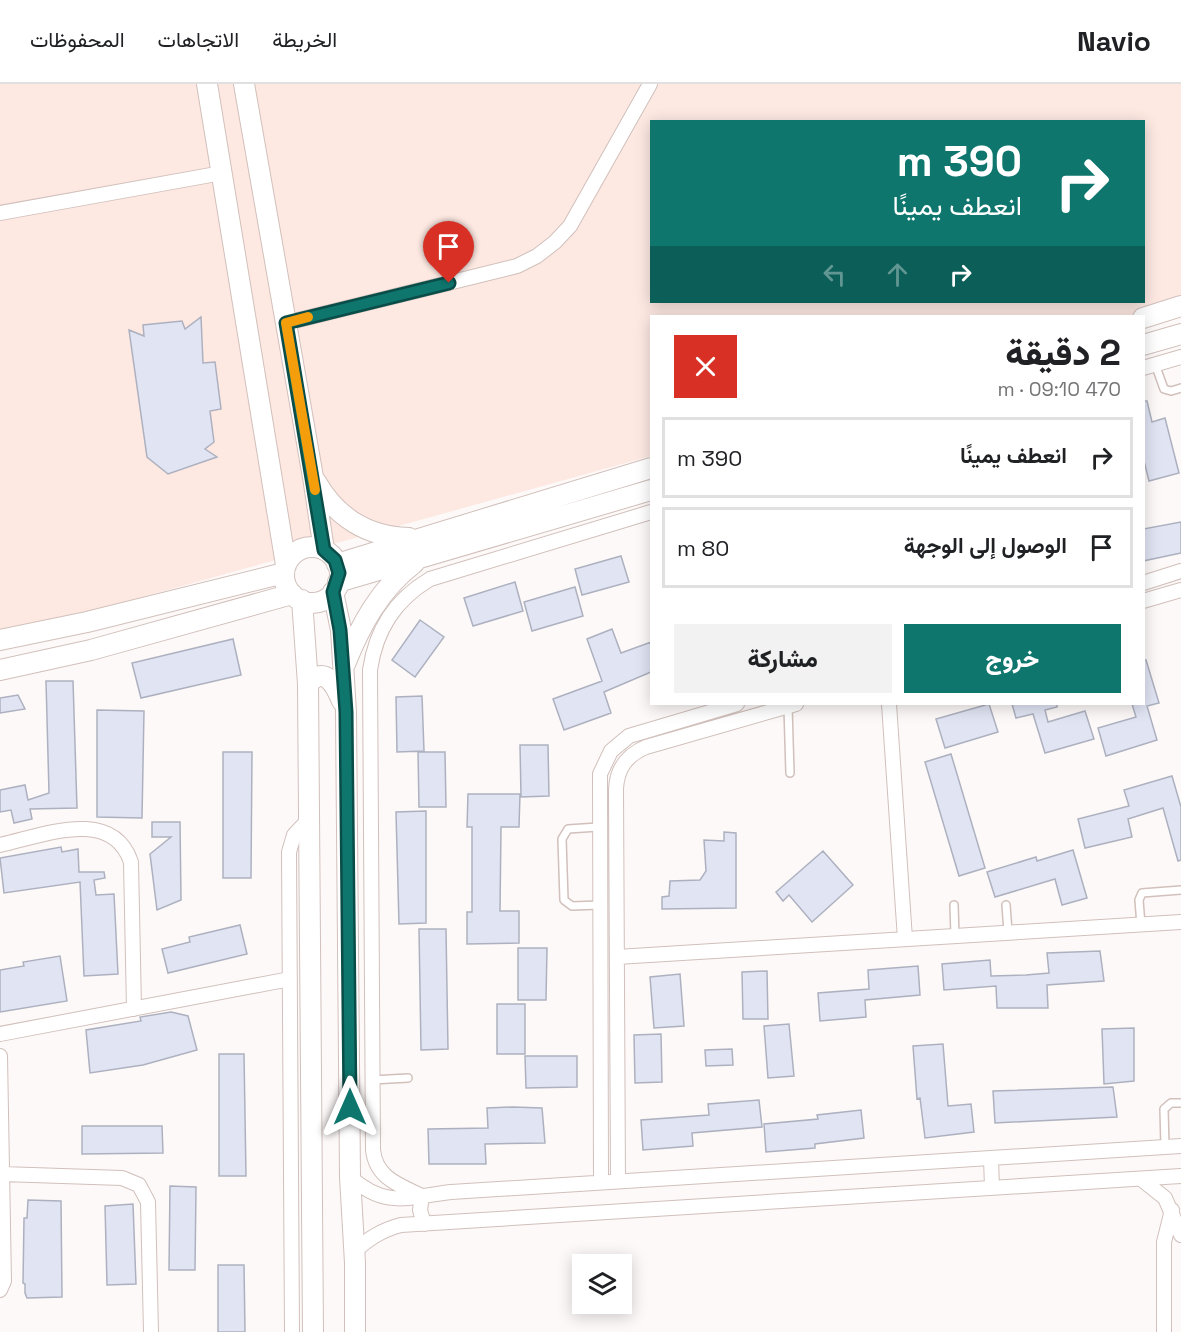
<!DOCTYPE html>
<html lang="ar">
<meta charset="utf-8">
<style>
body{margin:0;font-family:"Space Grotesk",Vazirmatn,sans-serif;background:#f2f2f2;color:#202124;direction:rtl;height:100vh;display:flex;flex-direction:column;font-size:22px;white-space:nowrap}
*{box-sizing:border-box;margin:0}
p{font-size:20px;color:#757577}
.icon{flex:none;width:33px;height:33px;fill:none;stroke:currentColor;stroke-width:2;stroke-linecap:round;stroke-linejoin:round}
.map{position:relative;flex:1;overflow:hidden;direction:ltr}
.sheet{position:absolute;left:650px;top:231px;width:495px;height:390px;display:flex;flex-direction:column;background:#fff;border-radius:0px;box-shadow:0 3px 15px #0003;direction:rtl}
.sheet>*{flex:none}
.guide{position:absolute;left:650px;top:36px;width:495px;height:183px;border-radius:0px;box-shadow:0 3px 15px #0003;direction:rtl;background:#0f766e;color:#fff;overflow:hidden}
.tools{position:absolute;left:572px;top:1170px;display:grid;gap:12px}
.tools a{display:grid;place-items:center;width:60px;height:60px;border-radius:0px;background:#fff;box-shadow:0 3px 15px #0003;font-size:30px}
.pin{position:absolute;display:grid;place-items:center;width:51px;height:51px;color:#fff;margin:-62px -26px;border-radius:50% 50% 50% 0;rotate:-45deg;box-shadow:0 0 6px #0007}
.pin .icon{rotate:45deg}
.me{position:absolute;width:66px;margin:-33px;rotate:0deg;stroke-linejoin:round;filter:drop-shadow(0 0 4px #0008)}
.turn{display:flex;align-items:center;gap:21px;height:126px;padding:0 24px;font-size:27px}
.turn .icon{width:78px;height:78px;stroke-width:2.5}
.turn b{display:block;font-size:42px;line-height:51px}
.lanes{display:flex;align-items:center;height:57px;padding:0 24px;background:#0003;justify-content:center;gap:30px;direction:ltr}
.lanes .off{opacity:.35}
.round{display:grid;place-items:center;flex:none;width:63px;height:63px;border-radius:0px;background:#f2f2f2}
.head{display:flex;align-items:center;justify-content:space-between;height:102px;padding:0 24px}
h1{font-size:36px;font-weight:800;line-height:45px}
.cta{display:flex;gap:12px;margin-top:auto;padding:12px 24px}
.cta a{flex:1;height:69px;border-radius:0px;background:#0f766e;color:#fff;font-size:24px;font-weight:800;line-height:69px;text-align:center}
.cta a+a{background:#f2f2f2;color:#202124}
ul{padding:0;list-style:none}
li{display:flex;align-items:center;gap:18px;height:81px;margin:0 12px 9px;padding:0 12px;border:3px solid #e0e0e0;border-radius:0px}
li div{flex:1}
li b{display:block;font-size:22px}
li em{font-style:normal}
header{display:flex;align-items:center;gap:36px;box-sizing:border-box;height:84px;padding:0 30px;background:#fff;border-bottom:2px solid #e0e0e0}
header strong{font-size:28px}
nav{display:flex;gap:33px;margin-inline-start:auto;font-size:21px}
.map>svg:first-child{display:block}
</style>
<header>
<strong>Navio</strong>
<nav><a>الخريطة</a><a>الاتجاهات</a><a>المحفوظات</a></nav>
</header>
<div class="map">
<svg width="1181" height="1248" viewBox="0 0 1181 1248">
<rect width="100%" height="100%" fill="#fdf9f8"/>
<path fill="#fde8e2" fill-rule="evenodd" d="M0,0h1181v224l-38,8h-492v140l-559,155 -92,20zM651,38h492v180h-492z"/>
<path fill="#e0e4f3" stroke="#adb1bf" stroke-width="1.5" d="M201,233l2,46 12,-1 6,47 -11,2 4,31 -9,7 12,8 -49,17 -21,-17 -18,-127 15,6 -1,-11 39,-4 3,8z
M1143,317h4l5,21 13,-4 14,55 -30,8 -6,-24z
M1181,438v31l-38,8v-32z
M621,472l8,26 -47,13 -7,-26z
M515,498l8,29 -50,15 -9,-28z
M575,503l8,29 -51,15 -8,-29z
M420,536l24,17 -29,40 -23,-17z
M612,545l9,24 30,-11v30l-47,20 7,21 -47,17 -11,-31 49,-18 -15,-42z
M233,555l8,36 -100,23 -9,-35z
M1143,576h3l13,43 -12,3 10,34 -51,16 -8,-28 38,-11 -4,-13h11z
M46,597h27l4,127 -47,1 2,10 -18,4 -3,-13 -11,2v-22l25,-5 3,15 21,-7z
M18,611l7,14 -25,4v-15z
M422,612l2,55 -27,1 -1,-55z
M989,620l9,28 -53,16 -9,-29z
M1012,620h45v3l-12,3 3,12 37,-11 9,28 -49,14 -12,-39 -17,4z
M97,626l47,1 -2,107 -45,-1z
M520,661h28l1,51 -28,1z
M223,668h29l-1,126h-28z
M418,668h27l1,55h-27z
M951,670l34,114 -26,8 -34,-114z
M1172,692l9,31v53l-3,1 -15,-53 -35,11 4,18 -47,11 -7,-29 51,-13 -5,-16z
M468,710h52l-1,33h-18l-1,84h19v32l-52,1v-32h5v-85h-5z
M426,727v112l-27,1 -3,-112z
M152,738h28l1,78 -24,10 -7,-56 21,-17h-19z
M724,748l12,1v75l-74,1v-12l7,-1 1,-15 30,-1 6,-9 -2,-31 20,1z
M61,763l1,5 16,-3 1,23h25l1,6 -11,2 2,15 18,-1 4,80 -34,2 -4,-94 -76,11 -4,-35z
M1073,766l14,48 -25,7 -7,-26 -60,18 -8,-25 49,-15 1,4z
M823,767l30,34 -41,37 -23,-27 -6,6 -7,-9z
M240,841l7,29 -79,19 -6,-24 28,-7 -1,-5z
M419,845h27l2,120 -27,1z
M518,864h29l-1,52h-28z
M1100,867l4,30 -57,4 1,23h-51l-1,-22 -52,4 -2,-26 48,-4 1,16 35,-1 23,-2 -2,-20z
M60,872l7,45 -67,11v-42l24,-4 -1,-4z
M918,882l2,29 -55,5 1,17 -46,4 -2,-28 51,-4 -1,-19z
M767,887l1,48h-25l-1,-47z
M680,890l4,52 -30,2 -4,-51z
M497,920h28v50h-28z
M171,928l17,4 9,34 -54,15 -53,8 -4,-43 55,-9 -1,-4z
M789,940l5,52 -26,2 -4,-52z
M1134,944v53l-30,3 -2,-55z
M661,950l1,48 -27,1 -1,-48z
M943,960l5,62 23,-2 3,28 -49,6 -5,-40 -3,1 -4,-53z
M732,965l1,16 -27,1 -1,-16z
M219,970h25l2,122h-27z
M525,972h52v31l-51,1z
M1113,1003l4,30 -122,6 -2,-32z
M759,1016l3,27 -70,6 1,13 -50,4 -2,-30 68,-5 -1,-11z
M513,1023l29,1 3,35 -60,1 1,20h-57l-1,-35 60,-1 -1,-20z
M861,1026l3,28 -49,6v4l-49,4 -2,-28 54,-5 -1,-4z
M82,1042h80l1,27 -81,1z
M170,1102l26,1 -1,83h-26z
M28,1116l33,1 1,96 -35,1 -2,-5v-9l-2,-1 1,-65h3z
M133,1120l3,80 -29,1 -2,-79z
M218,1181h26l1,67h-27z"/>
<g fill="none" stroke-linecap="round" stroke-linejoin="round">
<defs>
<path id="lane" d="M1155,280l9,25 7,2 10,-3
M788,623l2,66
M598,743l-30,2 -6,10 2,61 8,6 27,-1
M954,821l1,31
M1006,821l2,27
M1141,841l-2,-25 3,-7 39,-3
M372,996l36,-2
M1165,1063l-1,-38 7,-6h10"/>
<path id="street" d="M0,129l222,-40
M286,239l231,-57 20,-10 18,-14 15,-16 80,-142
M1143,284l38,-11
M1143,499l38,-12
M1143,517l38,-11
M889,620l16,235
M0,761c42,-9 112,-39 131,17l3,147
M617,873l564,-35
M0,950l290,-55
M0,972l4,225 -4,9
M991,1074l1,30
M2,1090l120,4 17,7 9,17 3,130
M350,1093c36,32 58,20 101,15l730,-46
M1141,1095l24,19 16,37
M618,1097l-2,-392c1,-21 11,-34 30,-42l150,-43
M601,1098l-1,-408 11,-23 18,-15 108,-32
M424,1140l-4,-14 2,-14c-23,-11 -46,-18 -49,-46l-3,-480c6,-41 25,-70 60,-91l221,-67
M354,1168c15,-14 28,-22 47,-27l780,-49
M292,1248l-3,-480 5,-17 15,-16
M1164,1248v-90l8,-32"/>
<path id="secondary" d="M207,0l79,481
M244,0l69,393 11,73
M1143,234l38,-12
M1143,261l38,-11
M316,398c20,35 52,55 93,56
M284 491a28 28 0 1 1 56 0a28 28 0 1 1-56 0Z
M337,480l314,-96
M338,498l313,-92
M333,508l8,38 5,82 4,465 5,86v69
M302,516l6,84 5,648
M0,556l87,-18 197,-49
M345,580c16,-40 35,-75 69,-101
M0,586l91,-20 201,-56
M308,600c17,-20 28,2 34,17"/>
</defs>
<use href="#lane" stroke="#d1c0bb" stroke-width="10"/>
<use href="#street" stroke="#d1c0bb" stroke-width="16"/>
<use href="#secondary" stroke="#d1c0bb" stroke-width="22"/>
<use href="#lane" stroke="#fff" stroke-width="7"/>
<use href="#street" stroke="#fff" stroke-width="14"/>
<use href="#secondary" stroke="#fff" stroke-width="20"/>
</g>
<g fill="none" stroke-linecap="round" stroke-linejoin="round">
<defs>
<path id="route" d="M350,1023l-4,-395 -6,-82 -7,-38 6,-19 -4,-13 -11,-10 -38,-227 163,-40"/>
</defs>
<use href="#route" stroke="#0a4d48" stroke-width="15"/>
<use href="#route" stroke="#0f766e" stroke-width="10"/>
<path stroke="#f59e0b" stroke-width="10" d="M308,233l-22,6 29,167"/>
</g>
</svg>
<div class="tools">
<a><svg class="icon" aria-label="layers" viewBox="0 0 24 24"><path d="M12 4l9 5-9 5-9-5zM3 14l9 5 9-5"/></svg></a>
</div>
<div class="pin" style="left:449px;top:199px;background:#d93025"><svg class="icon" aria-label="arrive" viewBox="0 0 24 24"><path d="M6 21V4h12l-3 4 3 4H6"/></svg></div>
<svg class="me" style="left:350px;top:1023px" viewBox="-20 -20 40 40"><path d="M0-17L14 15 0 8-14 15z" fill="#0f766e" stroke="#fff" stroke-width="4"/></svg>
<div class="guide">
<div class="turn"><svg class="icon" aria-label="right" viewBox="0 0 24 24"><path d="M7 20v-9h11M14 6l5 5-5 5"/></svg><div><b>390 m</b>انعطف يمينًا</div></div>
<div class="lanes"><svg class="icon off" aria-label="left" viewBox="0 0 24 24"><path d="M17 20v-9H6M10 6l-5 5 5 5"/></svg><svg class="icon off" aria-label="ahead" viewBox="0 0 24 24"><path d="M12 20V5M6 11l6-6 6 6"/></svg><svg class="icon" aria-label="right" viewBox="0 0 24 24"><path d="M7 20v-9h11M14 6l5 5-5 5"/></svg></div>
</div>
<section class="sheet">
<div class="head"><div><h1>2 دقيقة</h1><p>470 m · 09:10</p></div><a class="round" style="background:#d93025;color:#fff"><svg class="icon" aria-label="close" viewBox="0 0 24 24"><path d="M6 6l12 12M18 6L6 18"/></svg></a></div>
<ul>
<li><svg class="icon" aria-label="right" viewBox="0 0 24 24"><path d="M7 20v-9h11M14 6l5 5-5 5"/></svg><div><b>انعطف يمينًا</b></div><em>390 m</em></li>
<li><svg class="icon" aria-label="arrive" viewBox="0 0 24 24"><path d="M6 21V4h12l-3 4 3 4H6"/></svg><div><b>الوصول إلى الوجهة</b></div><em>80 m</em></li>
</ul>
<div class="cta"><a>خروج</a><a>مشاركة</a></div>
</section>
</div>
